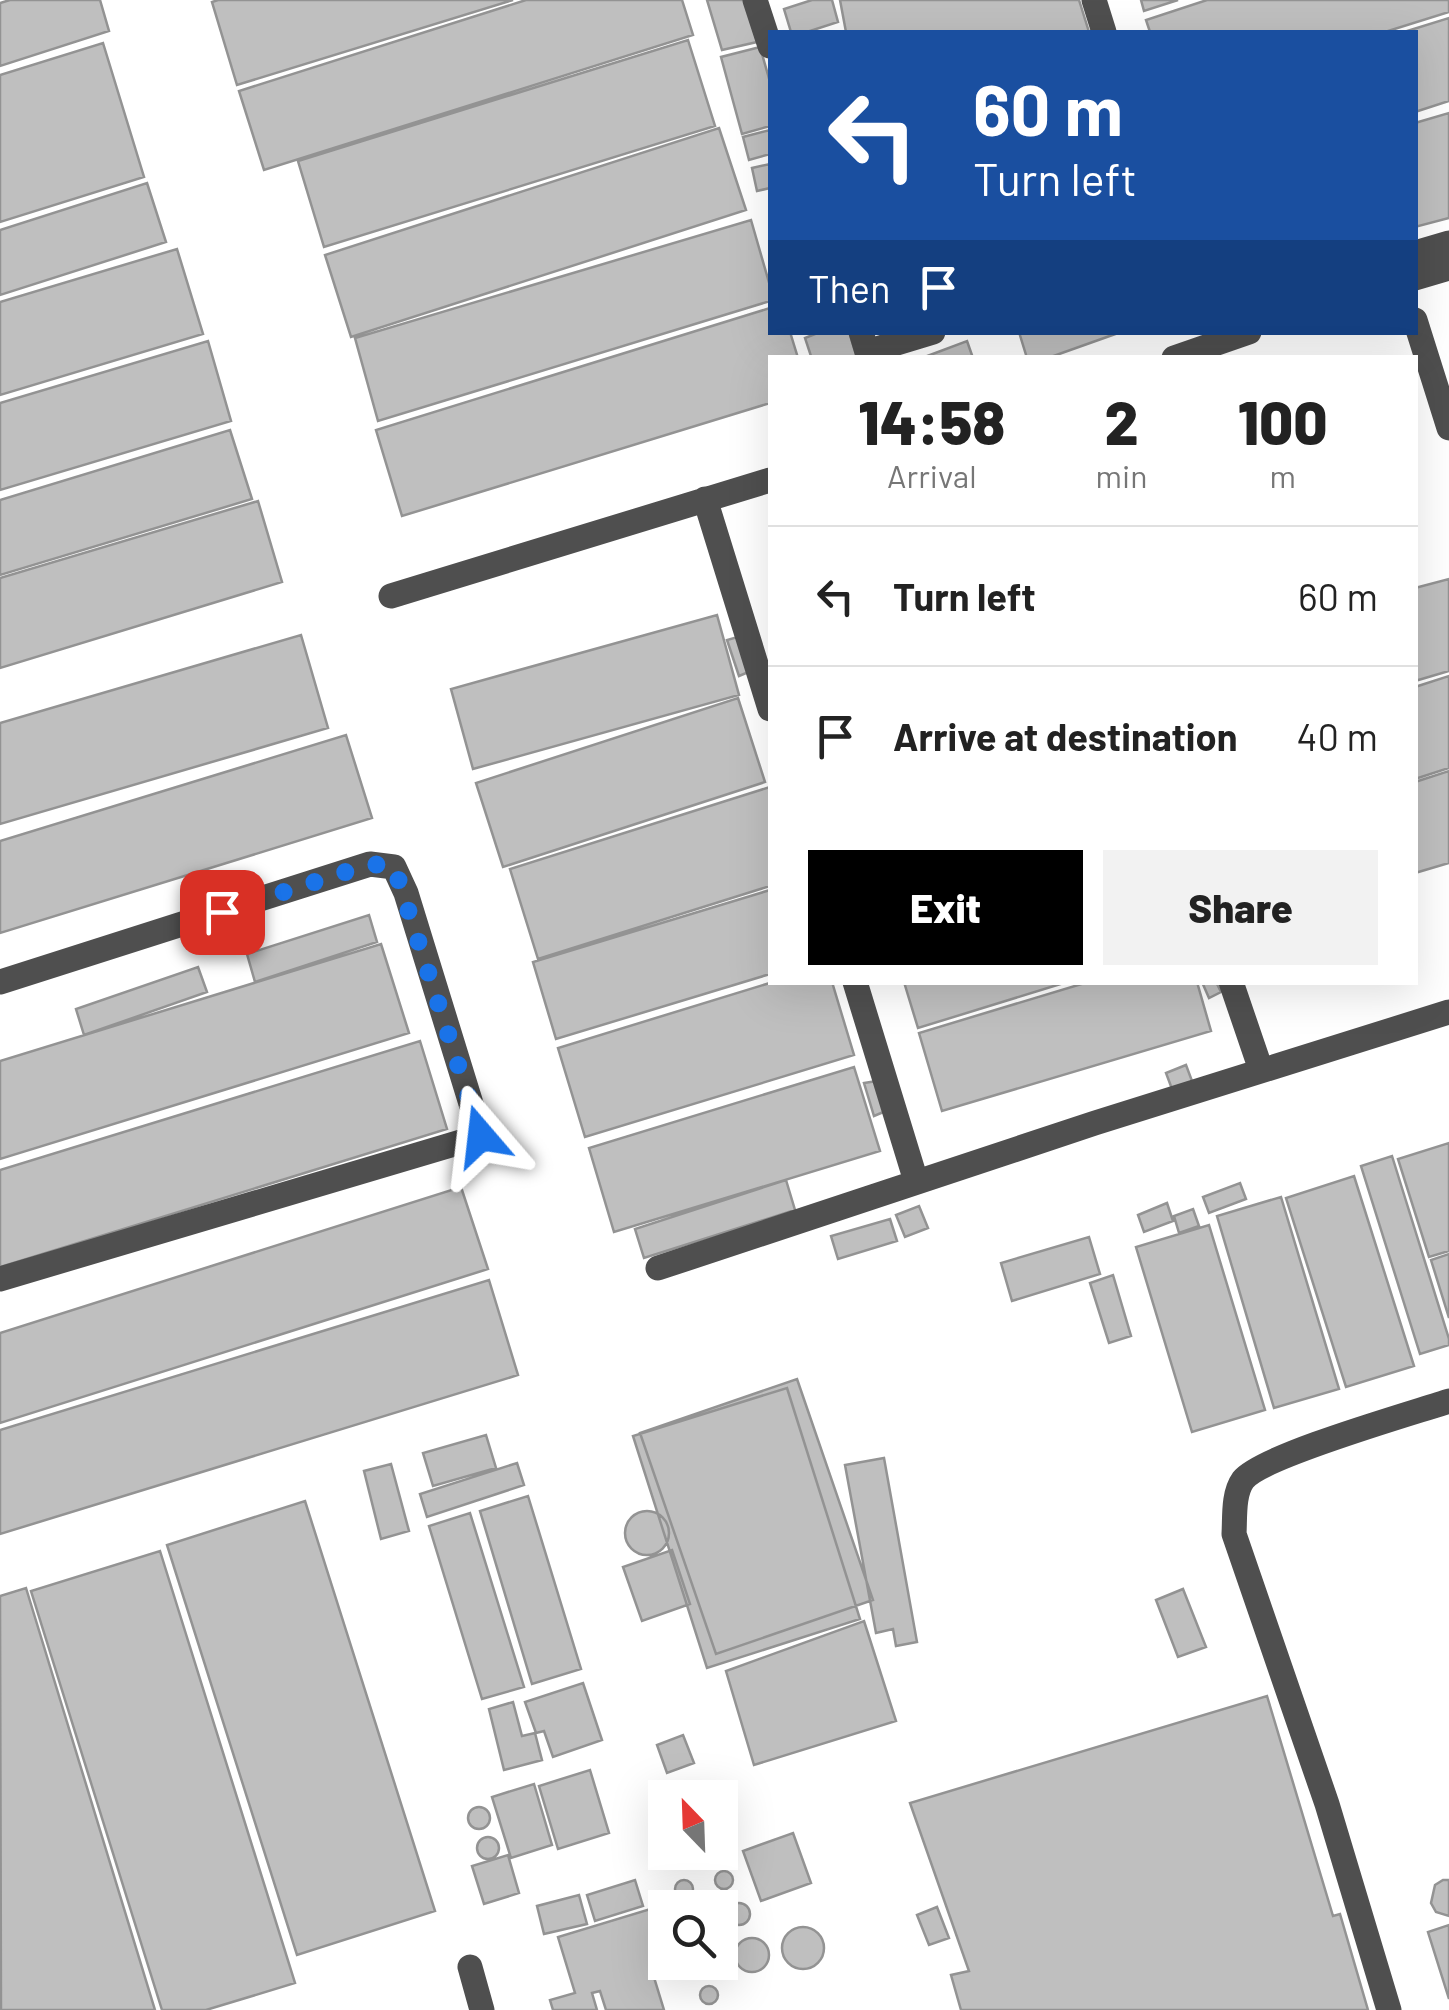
<!DOCTYPE html>
<style>
body{margin:0;font-family:Barlow,sans-serif;background:#f2f2f2;color:#222;height:100vh;display:flex;flex-direction:column;font-size:38px;white-space:nowrap}
*{box-sizing:border-box;margin:0}
p{font-size:32px;color:#767676}
.icon{flex:none;width:55px;height:55px;fill:none;stroke:currentColor;stroke-width:2;stroke-linecap:round;stroke-linejoin:round}
.map{position:relative;flex:1;overflow:hidden}
.side{position:absolute;left:768px;top:355px;width:650px;height:630px;display:flex;flex-direction:column;background:#fff;border-radius:0px;box-shadow:0 10px 40px #0002}
.side>*{flex:none}
.guide{position:absolute;left:768px;top:30px;width:650px;height:305px;border-radius:0px;box-shadow:0 10px 40px #0002;background:#1a4fa0;color:#fff;overflow:hidden}
.needle{width:65px;rotate:337deg}
.fabs{position:absolute;left:648px;top:1780px;display:grid;gap:20px}
.fabs a{display:grid;place-items:center;width:90px;height:90px;border-radius:0px;background:#fff;box-shadow:0 10px 40px #0002;font-size:50px}
.pin{position:absolute;display:grid;place-items:center;width:85px;height:85px;color:#fff;margin:-42px;border-radius:20px;box-shadow:0 5px 15px #0006}
.me{position:absolute;width:110px;margin:-55px;rotate:343deg;stroke-linejoin:round;filter:drop-shadow(0 0 8px #0008)}
.turn{display:flex;align-items:center;gap:35px;height:210px;padding:0 40px;font-size:45px}
.turn .icon{width:130px;height:130px;stroke-width:2.5}
.turn b{display:block;font-size:70px;line-height:85px}
.then{display:flex;align-items:center;height:95px;padding:0 40px;background:#0003;gap:20px;font-size:38px}
.eta{display:flex;justify-content:space-evenly;align-items:center;height:170px;text-align:center}
.eta b{font-size:60px;font-weight:800;line-height:70px}
.primary-button{display:flex;gap:20px;margin-top:auto;padding:20px 40px}
.primary-button a{flex:1;height:115px;border-radius:0px;background:#000;color:#fff;font-size:40px;font-weight:800;line-height:115px;text-align:center}
.primary-button a+a{background:#f2f2f2;color:#222}
ul{padding:0;list-style:none}
li{display:flex;align-items:center;gap:30px;height:140px;padding:0 40px;border-top:2px solid #e0e0e0}
li div{flex:1}
li b{display:block;font-size:38px}
li em{font-style:normal}
.map>svg:first-child{display:block}
</style>
<div class="map">
<svg width="1449" height="2010" viewBox="0 0 1449 2010">
<rect width="100%" height="100%" fill="#fff"/>
<path fill="#bfbfbf" stroke="#939393" stroke-width="2.5" d="M10,0h90l9,31 -109,35v-63z
M218,0h295l-276,85 -25,-83z
M526,0h156l11,35 -429,135 -25,-79z
M707,0h39l11,42 -35,8z
M812,0h20l6,22 -31,10h-16l-7,-23z
M840,0h239l10,32h-243z
M1141,0h37l-34,11z
M1207,0h242v12l-64,20h-235l-4,-12z
M1449,18v83l-34,11v-80h-11z
M688,40l27,86 -391,121 -26,-86z
M103,43l41,134 -144,45v-147z
M760,47l10,35v44l-28,8 -21,-77z
M1449,113v105l-34,9v-104z
M719,128l27,82 -395,127 -26,-82z
M770,130v24l-21,6 -6,-23z
M770,164v24l-13,3 -5,-23z
M147,183l19,59 -166,53v-65z
M751,220l19,66v15l-392,120 -23,-83z
M177,249l26,85 -203,61v-93z
M770,308v24h20l8,26h-28v45l-368,113 -26,-86z
M820,332h29l8,26h-50l4,-2 -6,-18z
M1019,332h102l-73,26h-21z
M208,341l23,80 -231,69v-87z
M967,341l6,17h-51z
M230,430l22,69 -252,76v-75z
M258,501l24,81 -282,86v-90z
M1449,579v92l-34,10v-93z
M717,615l22,80 -266,74 -22,-80z
M301,635l27,93 -328,96v-101z
M741,636l10,35 -12,5 -12,-36z
M1449,676v92l-34,11v-92z
M738,698l27,84 -262,85 -27,-84z
M346,735l26,83 -372,115v-92z
M1449,771v92l-34,10v-91z
M770,787v99l-232,73 -28,-90z
M770,890v84l-214,65 -23,-77z
M369,915l8,27 -122,40 -8,-28z
M381,944l28,89 -409,126v-98z
M198,967l9,25 -123,43 -8,-26z
M773,982h59l22,73 -269,82 -27,-89z
M904,982h163l-149,46z
M1088,982h109l14,49 -269,80 -23,-78z
M1202,982h14l5,10 -12,6z
M420,1041l27,88 -447,138v-97z
M1186,1065l9,24 -20,8 -9,-24z
M854,1067l26,84 -266,81 -25,-84z
M877,1081l9,30 -12,5 -10,-33z
M1449,1143v108l-20,6 -31,-98z
M1392,1156l57,183v6l-29,9 -59,-188z
M1354,1176l60,190 -68,21 -60,-189z
M786,1180l9,30 -151,48 -9,-29z
M1240,1183l6,16 -37,14 -6,-16z
M461,1187l27,82 -488,154v-90z
M1281,1197l58,192 -65,19 -57,-192z
M1167,1203l6,18 -29,11 -6,-17z
M919,1206l9,22 -23,9 -9,-22z
M1193,1209l6,17 -20,7 -5,-17z
M890,1219l7,22 -59,18 -7,-23z
M1209,1225l56,185 -73,22 -56,-185z
M1089,1237l11,37 -88,27 -11,-38z
M1449,1254v64l-18,-58z
M1113,1275l18,61 -22,7 -19,-60z
M489,1280l29,95 -518,159v-104z
M797,1379l76,221 -157,54 -76,-221z
M787,1388l73,231 -153,49 -74,-232z
M486,1435l10,33 -63,18 -10,-33z
M884,1458l33,184 -21,4 -3,-17 -17,4 -31,-168z
M517,1463l7,22 -97,32 -7,-23z
M391,1464l18,67 -28,8 -17,-68z
M528,1496l53,173 -49,15 -52,-173z
M305,1501l130,410 -138,44 -130,-410z
M625 1533a22 22 0 1 1 44 0a22 22 0 1 1-44 0Z
M470,1513l54,174 -42,12 -53,-173z
M672,1550l18,54 -48,17 -19,-54z
M160,1551l135,432 -89,27h-44l-131,-419z
M26,1588l129,422h-154l-1,-414z
M1183,1589l23,58 -28,10 -22,-57z
M864,1621l32,100 -142,44 -28,-94z
M583,1683l19,57 -49,17 -9,-26 -8,2 -11,-31z
M1267,1696l66,220 7,-2 28,96h-407l-10,-35 18,-4 -59,-168z
M513,1702l9,34 13,-3 7,27 -38,10 -15,-61z
M683,1735l11,28 -27,10 -10,-28z
M590,1770l19,63 -51,16 -19,-63z
M534,1784l18,61 -41,13 -19,-61z
M468 1818a11 11 0 1 1 22 0a11 11 0 1 1-22 0Z
M724,1828l8,25 -44,13 -4,-14h36v-23z
M793,1833l18,50 -50,18 -18,-50z
M477 1848a11 11 0 1 1 22 0a11 11 0 1 1-22 0Z
M508,1855l11,38 -35,11 -12,-38z
M715 1880a9 9 0 1 1 18 0a9 9 0 1 1-18 0Z
M675 1889a9 9 0 1 1 18 0a9 9 0 1 1-18 0Z
M635,1880l8,26 -48,15 -8,-26z
M1443,1880h6v36l-13,-4 -5,-9 4,-18z
M579,1895l8,29 -43,10 -7,-28z
M728 1914a11 11 0 1 1 22 0a11 11 0 1 1-22 0Z
M657,1907l8,26v29h9l1,6 -22,6 11,36h-58l-6,-19 -8,2 5,17h-44l-3,-10 25,-7 -17,-56z
M937,1907l12,31 -20,7 -12,-30z
M1449,1925v74l-21,-67z
M782 1948a21 21 0 1 1 42 0a21 21 0 1 1-42 0Z
M735 1955a17 17 0 1 1 34 0a17 17 0 1 1-34 0Z
M700 1995a9 9 0 1 1 18 0a9 9 0 1 1-18 0Z"/>
<g fill="none" stroke-linecap="round" stroke-linejoin="round">
<path stroke="#4f4f4f" stroke-width="25" d="M755,0l15,46
M1094,0l10,32
M1415,253l34,-10
M1415,278l34,-10
M1415,320l34,108
M861,332l6,20 66,-20
M1174,358l75,-26
M705,499l65,210
M391,596l379,-116
M0,982l370,-118 24,3 12,26 75,243 -481,143
M855,982l61,199
M1231,982l30,88
M658,1268l437,-145 354,-111
M470,1967l12,43
M1389,2010l-62,-206 -93,-270c1,-17 -1,-40 9,-54 18,-24 170,-67 206,-79"/>
</g>
<g fill="none" stroke-linecap="round" stroke-linejoin="round">
<path stroke="#1a73e8" stroke-width="18" stroke-dasharray="0 32.4" d="M222,912l148,-48 24,2 87,270"/>
</g>
</svg>
<div class="fabs">
<a><svg class="needle" viewBox="-14 -14 28 28"><path d="M0-13l5 13h-10z" fill="#e53935"/><path d="M0 13l5-13h-10z" fill="#767676"/></svg></a>
<a><svg class="icon" aria-label="search" viewBox="0 0 24 24"><circle cx="10" cy="10" r="6"/><path d="M15 15l6 6"/></svg></a>
</div>
<div class="pin" style="left:222px;top:912px;background:#d93025"><svg class="icon" aria-label="arrive" viewBox="0 0 24 24"><path d="M6 21V4h12l-3 4 3 4H6"/></svg></div>
<svg class="me" style="left:481px;top:1136px" viewBox="-20 -20 40 40"><path d="M0-17L14 15 0 8-14 15z" fill="#1a73e8" stroke="#fff" stroke-width="4"/></svg>
<div class="guide">
<div class="turn"><svg class="icon" aria-label="left" viewBox="0 0 24 24"><path d="M17 20v-9H6M10 6l-5 5 5 5"/></svg><div><b>60 m</b>Turn left</div></div>
<div class="then">Then<svg class="icon" aria-label="arrive" viewBox="0 0 24 24"><path d="M6 21V4h12l-3 4 3 4H6"/></svg></div>
</div>
<section class="side">
<div class="eta">
<div><b>14:58</b><p>Arrival</p></div>
<div><b>2</b><p>min</p></div>
<div><b>100</b><p>m</p></div>
</div>
<ul>
<li><svg class="icon" aria-label="left" viewBox="0 0 24 24"><path d="M17 20v-9H6M10 6l-5 5 5 5"/></svg><div><b>Turn left</b></div><em>60 m</em></li>
<li><svg class="icon" aria-label="arrive" viewBox="0 0 24 24"><path d="M6 21V4h12l-3 4 3 4H6"/></svg><div><b>Arrive at destination</b></div><em>40 m</em></li>
</ul>
<div class="primary-button"><a>Exit</a><a>Share</a></div>
</section>
</div>
